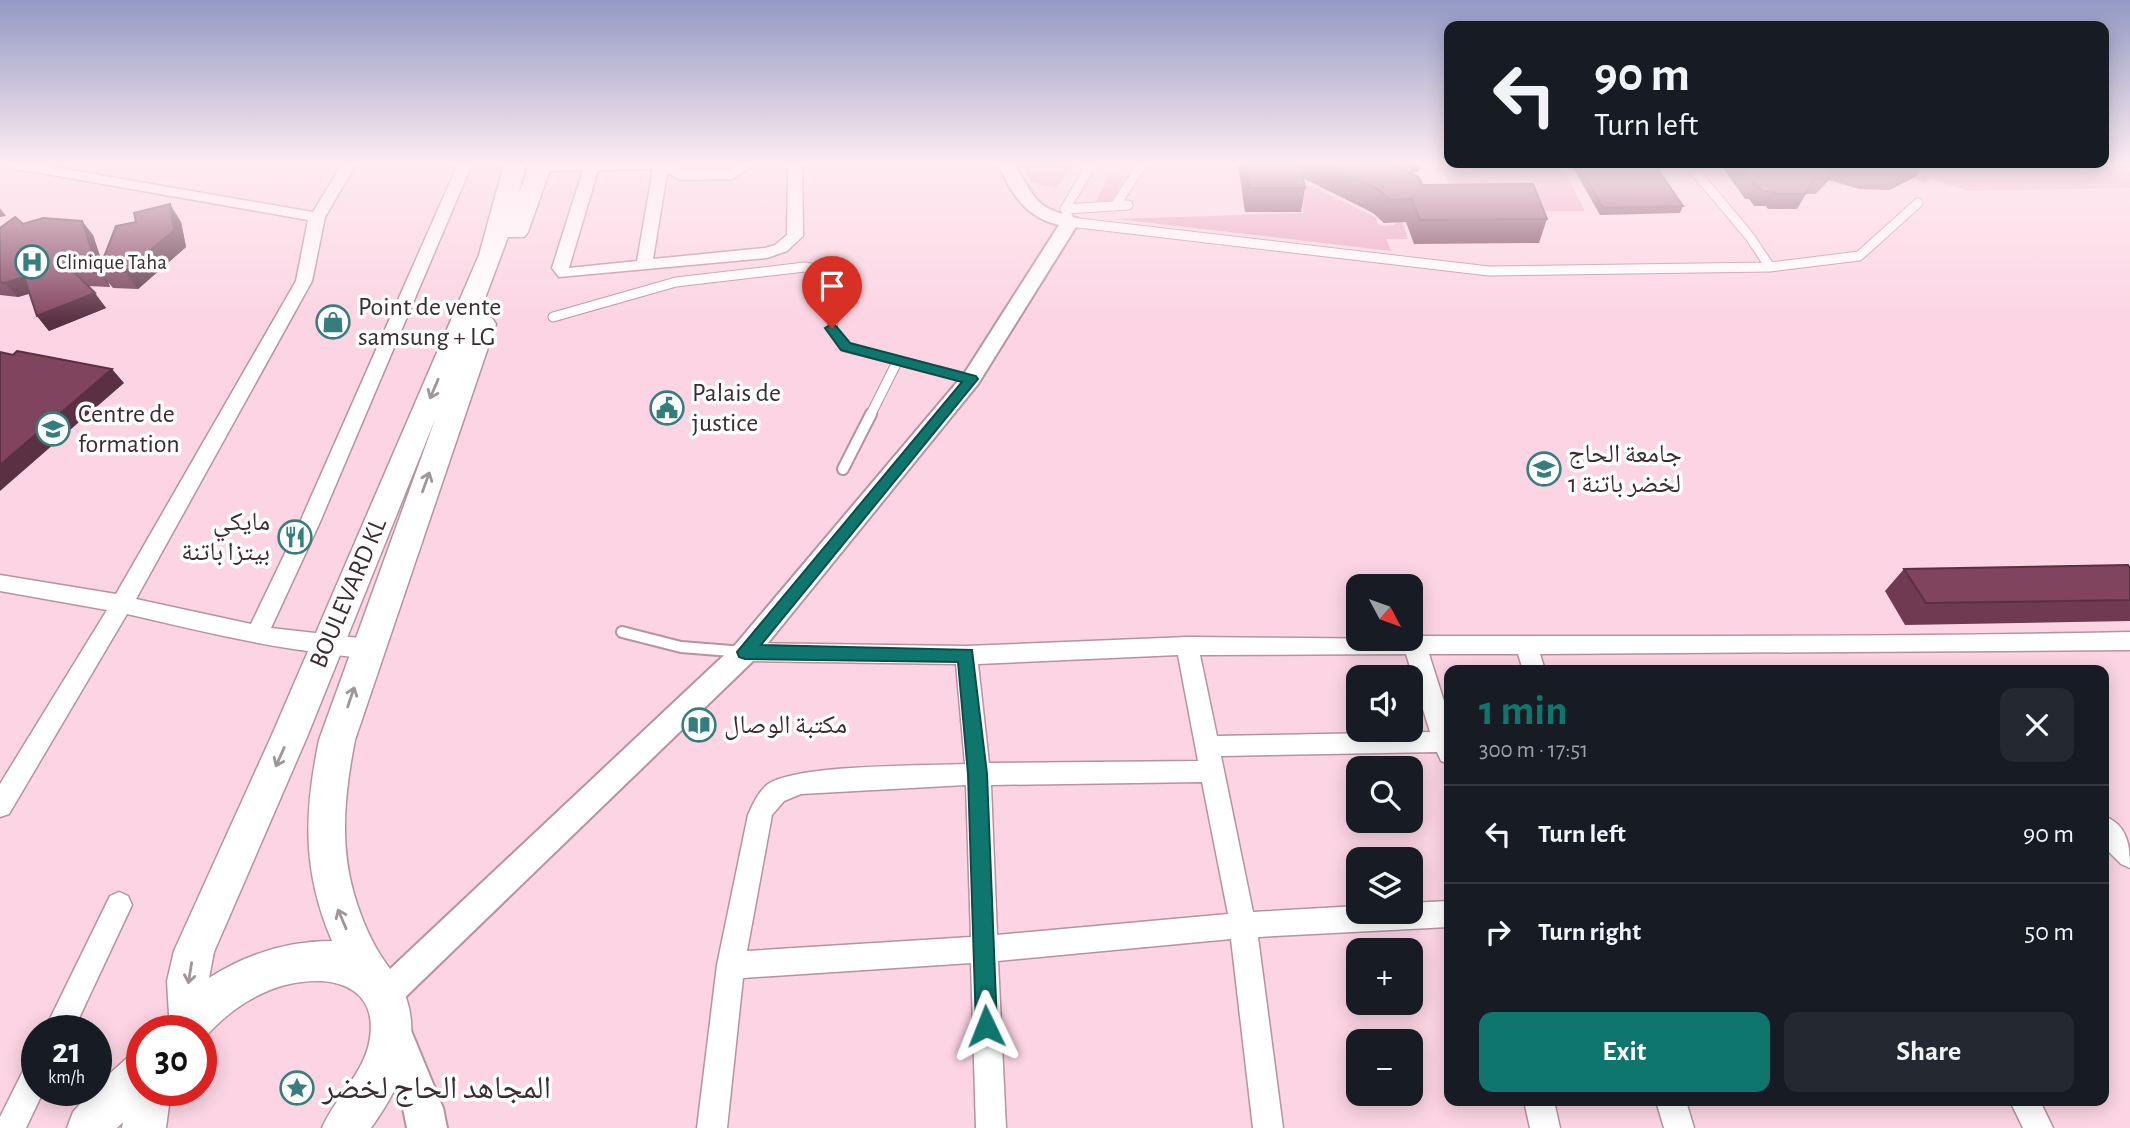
<!DOCTYPE html>
<meta charset="utf-8">
<style>
body{margin:0;font-family:"Alegreya Sans","Noto Naskh Arabic",sans-serif;background:#242831;color:#f1f3f6;height:100vh;display:flex;flex-direction:column;font-size:26px;white-space:nowrap}
*{box-sizing:border-box;margin:0}
p{font-size:23px;color:#9ea1a6}
.icon{flex:none;width:38px;height:38px;fill:none;stroke:currentColor;stroke-width:2;stroke-linecap:round;stroke-linejoin:round}
.map{position:relative;flex:1;overflow:hidden}
.side{position:absolute;left:1444px;top:665px;width:665px;height:441px;display:flex;flex-direction:column;background:#171b24;border-radius:14px;box-shadow:0 4px 18px #0003}
.side>*{flex:none}
.banner{position:absolute;left:1444px;top:21px;width:665px;height:147px;border-radius:14px;box-shadow:0 4px 18px #0003;background:#171b24;color:#f1f3f6;overflow:hidden}
.needle{width:46px;rotate:131deg}
.buttons{position:absolute;left:1346px;top:574px;display:grid;gap:14px}
.buttons a{display:grid;place-items:center;width:77px;height:77px;border-radius:14px;background:#171b24;box-shadow:0 4px 18px #0003;font-size:35px}
.speed{position:absolute;left:21px;top:1015px;display:flex;gap:14px;font-size:35px;font-weight:700;text-align:center}
.speed>*{display:grid;place-content:center;width:91px;height:91px;border-radius:50%;background:#171b24;box-shadow:0 4px 18px #0003;line-height:1}
.speed small{font-size:18px;font-weight:400}
.speed .limit{border:10px solid #d22;background:#fff;color:#111}
.pin{position:absolute;display:grid;place-items:center;width:60px;height:60px;color:#fff;margin:-72px -30px;border-radius:50% 50% 50% 0;rotate:-45deg;box-shadow:0 0 7px #0007}
.pin .icon{rotate:45deg}
.me{position:absolute;width:77px;margin:-38px;rotate:358deg;stroke-linejoin:round;filter:drop-shadow(0 0 5px #0008)}
.turn{display:flex;align-items:center;gap:24px;height:147px;padding:0 35px;font-size:32px}
.turn .icon{width:91px;height:91px;stroke-width:2.5}
.turn b{display:block;font-size:49px;line-height:60px}
.round{display:grid;place-items:center;flex:none;width:74px;height:74px;border-radius:14px;background:#242831}
.headline{display:flex;align-items:center;justify-content:space-between;height:119px;padding:0 35px}
h1{font-size:42px;font-weight:700;line-height:52px;color:#0f766e}
.button{display:flex;gap:14px;margin-top:auto;padding:14px 35px}
.button a{flex:1;height:80px;border-radius:14px;background:#0f766e;color:#fff;font-size:28px;font-weight:700;line-height:80px;text-align:center}
.button a+a{background:#242831;color:#f1f3f6}
ul{padding:0;list-style:none}
li{display:flex;align-items:center;gap:21px;height:98px;padding:0 35px;border-top:2px solid #363941}
li div{flex:1}
li b{display:block;font-size:26px}
li em{font-style:normal}
.map>svg:first-child{display:block}
</style>
<div class="map">
<svg width="2130" height="1128" viewBox="0 0 2130 1128">
<rect width="100%" height="100%" fill="#fcd4e3"/>
<path fill="#e8a2be" d="M1022,164h51l-17,24 -25,-6z
M1441,164h120l24,47h-50l-78,-7z
M1903,164h227v24l-162,3 -38,-13 -4,6 -9,-4z
M1109,175l16,1 -13,27h-17z
M1298,183h7l72,35v5l5,3 12,-1 7,-7 7,21h-22l5,12 -274,-32 187,-6z"/>
<g fill="none" stroke-linecap="round" stroke-linejoin="round">
<defs>
<path id="service-far1" d="M1092,164l-27,45 5,13 419,49 281,-4 89,-11 59,-53
M1689,164l61,73 20,30
M1115,206l27,-42
M1065,209l63,-4
M553,317l123,-35 129,-15 15,3 18,14 -6,45 13,18 126,32
M870,416l27,-54"/>
<path id="service" d="M843,469l28,-55
M622,632l59,15 63,5"/>
<path id="minor" d="M5,164h30l278,48 29,-48h14l-31,53 -13,64 -176,318 115,25 49,-102 158,-358h14l-152,358 -49,106 97,11 8,3 3,6 -3,6c-16,6 -37,1 -53,-1 -67,-8 -131,-24 -196,-39l-118,200 -9,3v-33l107,-174 -107,-19v-16l116,19 180,-313 12,-61 -296,-52z
M534,164h148l-1,5 3,1h45l9,-6h16l-21,15 -52,1 -14,-7 -14,86 112,-11 10,-3 12,-10 1,-71h14l1,72 -16,15 -20,7 -208,19 -7,-9 31,-98 -44,1 -7,-4zM653,169l-16,92 -68,7 29,-98z
M2130,632v18l-590,4 5,16h-22l-5,-16h-89l20,63v47l-8,-3 -4,-9 -216,4 32,156 105,-6v6h52v-9l39,-2v26l-191,10 25,191h-30l-22,-189 -233,22 8,167h-30l-5,-165 -228,15 -16,150h-30l20,-163 31,-150c5,-11 10,-23 20,-31 31,-20 155,-18 197,-20l-9,-100 -211,-3 -8,-3 -3,-6 3,-6 8,-3 221,3 221,-9 223,2v-3c240,0 480,1 720,-4zM1406,654l24,78 -213,4 -17,-81zM1178,655l20,106 -209,2 -11,-99zM1202,782l26,132 -231,21 -6,-150zM966,785l5,152 -224,14 25,-136 12,-14 17,-7z
M2104,816c24,9 26,30 26,52l-9,-4 -17,-17z
M119,892l9,4 4,9 -59,126h-29l66,-135z
M37,1059v31h7l-18,38h-26v-11l27,-54z
M1524,1101h30l6,27h-30z
M1656,1101h30l8,27h-30z
M2010,1101h30l13,27h-30z"/>
<path id="tertiary" d="M998,164h16c22,35 20,44 63,54l2,4 -101,162 -224,276 -360,348 -11,5 -11,-5 -5,-11 5,-11 364,-342 228,-270 95,-149c-33,-7 -48,-32 -61,-61z"/>
<path id="secondary" d="M392,1010l13,6 38,92 4,20h-40l-4,-20 -30,-79 6,-13z"/>
<path id="primary" d="M504,164h22l-7,29 11,-29h22l-24,68 -4,5h-16l-30,80 14,1 4,6 -141,416c-10,51 -16,103 -1,154 7,24 17,48 31,68 5,7 11,14 15,22 27,50 1,102 -29,144h-49c13,-31 43,-55 48,-90 9,-63 -58,-65 -100,-48 -27,11 -51,30 -69,52v-11h-39l7,-16 -2,-34 7,-30 97,-214 208,-482zM436,417l-117,323c-15,73 -17,131 13,201 -44,0 -86,13 -123,37l5,-26 93,-215z
M142,1052v38h29l-5,38h-44l1,-6 -6,6h-50l6,-16 19,-22h4v-4l31,-28z"/>
</defs>
<use href="#service-far1" stroke="#b792a0" stroke-width="11"/>
<use href="#service" stroke="#b792a0" stroke-width="14"/>
<use href="#minor" stroke="#b792a0" stroke-width="3"/>
<use href="#tertiary" stroke="#b792a0" stroke-width="4"/>
<use href="#secondary" stroke="#b792a0" stroke-width="4"/>
<use href="#primary" stroke="#b792a0" stroke-width="3"/>
<use href="#service-far1" stroke="#fff" stroke-width="9"/>
<use href="#service" stroke="#fff" stroke-width="10"/>
<use href="#minor" fill="#fff" fill-rule="evenodd"/>
<use href="#tertiary" fill="#fff" fill-rule="evenodd"/>
<use href="#secondary" fill="#fff" fill-rule="evenodd"/>
<use href="#primary" fill="#fff" fill-rule="evenodd"/>
</g>
<path fill="#6f3a52" d="M1238,164h188l-13,10 9,11 125,34 -8,24 -125,1 -8,-22 -22,1 -11,-10 -70,-35 2,10 -4,24h-56z
M1571,164h83l29,42 -3,7 -80,2z
M1720,164h204l-7,12 -28,14 -30,-1 -30,-9 -14,14h-9l-9,15h-29l-2,-3h-12l-5,-7h-4z
M181,222l5,25 -48,42 -25,-1 -5,-6 2,5 -22,-1 18,22 -57,23 -12,-15 -7,-23 -12,4 -18,-2v-67l23,-4 70,11 9,28z
M2130,568v53l-225,4 -20,-34 19,-22z"/>
<path fill="#5a3042" d="M1419,164h7l-33,26 2,-7z
M1921,164h3l-7,12 -28,14 9,-15z
M1837,165l-8,15 -14,14 9,-16z
M170,204l11,18 5,25 -48,42 -13,-17z
M0,208l6,8 -6,1z
M82,221l11,14 12,36 -6,-1 9,12 2,5 -11,-14z
M24,277l12,15 -18,5 -13,-14z
M95,293l11,15 -57,23 -12,-15z
M112,369l12,14 -124,108v-26z"/>
<path fill="#81445f" stroke="#5a3042" stroke-width="2" d="M1245,164h55l5,24h-56z
M1325,164h65l29,13 3,8 111,-1 14,35 -127,1 -8,-21 -22,1 -11,-10z
M1390,164h29l-10,8z
M1578,164h76l29,42 -80,2z
M1738,164h183l-23,11 -30,-2 -31,-8 -13,13 -10,1 -9,15h-29l-2,-3h-12l-5,-7h-4z
M170,204l4,26 -49,42 -26,-2 17,-44 20,-4 -2,-9z
M15,217l8,7 20,-6 39,3 17,52 -26,-2 22,22 -58,23 -13,-39 -19,6 -5,-1v-54z
M17,351l95,18 -112,96v-113l13,3z
M2128,565l2,3v32l-204,3 -22,-34z"/>
<defs><path id="oneway-shaft" d="M-6 0H5M1.5-3L5.5 0L1.5 3" fill="none" stroke-width="1.6" stroke-linecap="round" stroke-linejoin="round" transform="scale(1.75)"/></defs>
<g stroke="#9e9698">
<use href="#oneway-shaft" transform="translate(434 389) rotate(113)"/>
<use href="#oneway-shaft" transform="translate(426 482) rotate(-70)"/>
<use href="#oneway-shaft" transform="translate(351 697) rotate(-71)"/>
<use href="#oneway-shaft" transform="translate(280 757) rotate(114)"/>
<use href="#oneway-shaft" transform="translate(342 919) rotate(-113)"/>
<use href="#oneway-shaft" transform="translate(190 973) rotate(99)"/>
</g>
<linearGradient id="sky" x2="0" y2="1"><stop stop-color="#9299c3"/><stop offset="0.51" stop-color="#feecf2"/><stop offset="1" stop-color="#feecf2" stop-opacity="0"/></linearGradient>
<rect width="2130" height="321" fill="url(#sky)"/>
<path fill="#0f766e" stroke="#0a4d48" stroke-width="2" d="M832,324l4,2 14,17 126,33 2,3 -217,266 211,5 15,124 10,252 -3,7 -8,3 -7,-3 -3,-7 -8,-252 -10,-112 -213,-3 -6,-2 -2,-5 225,-270 -121,-32 -16,-22z"/>
<defs>
<symbol id="hospital-ring" viewBox="-11 -11 22 22"><circle r="9.5" fill="#fff" stroke="#367e7c" stroke-width="1.5"/><path d="M-5-5h3v3.5h4V-5h3V5h-3V1.5h-4V5h-3Z" fill="#367e7c"/></symbol>
<symbol id="shop-ring" viewBox="-11 -11 22 22"><circle r="9.5" fill="#fff" stroke="#367e7c" stroke-width="1.5"/><path d="M-5-2.5h2.3a2.7 3.5 0 0 1 5.4 0H5L5.5 6h-11ZM-1.5-2.5h3a1.5 2.3 0 0 0-3 0Z" fill="#367e7c"/></symbol>
<symbol id="civic-ring" viewBox="-11 -11 22 22"><circle r="9.5" fill="#fff" stroke="#367e7c" stroke-width="1.5"/><path d="M-.6-6.5H3V-4.5H.6V-3L4-1V1h2V6H-6V1h2V-1L-.6-3ZM-1.2 2.5V6h2.4V2.5Z" fill="#367e7c"/></symbol>
<symbol id="university-ring" viewBox="-11 -11 22 22"><circle r="9.5" fill="#fff" stroke="#367e7c" stroke-width="1.5"/><path d="M0-5L7-2L0 1L-7-2ZM-4 1L0 2.5L4 1V4Q0 6-4 4Z" fill="#367e7c"/></symbol>
<symbol id="restaurant-ring" viewBox="-11 -11 22 22"><circle r="9.5" fill="#fff" stroke="#367e7c" stroke-width="1.5"/><path d="M-5-6h1v4h1v-4h1v4h1v-4h1v5L-1.5 .5V6h-2V.5L-5-1ZM5-6V6H3V1.5H1.5Q1.5-4 5-6Z" fill="#367e7c"/></symbol>
<symbol id="library-ring" viewBox="-11 -11 22 22"><circle r="9.5" fill="#fff" stroke="#367e7c" stroke-width="1.5"/><path d="M-6-4Q-3-5.5-.7-3.5V5Q-3 3-6 4ZM6-4Q3-5.5 .7-3.5V5Q3 3 6 4Z" fill="#367e7c"/></symbol>
<symbol id="sight-ring" viewBox="-11 -11 22 22"><circle r="9.5" fill="#fff" stroke="#367e7c" stroke-width="1.5"/><path d="M0-6L1.8-2.2L6-1.7L2.9 1.2L3.7 5.4L0 3.3L-3.7 5.4L-2.9 1.2L-6-1.7L-1.8-2.2Z" fill="#367e7c"/></symbol>
</defs>
<g fill-rule="evenodd">
<use href="#hospital-ring" x="13" y="243" width="38" height="38"/>
<use href="#shop-ring" x="314" y="303" width="38" height="38"/>
<use href="#civic-ring" x="648" y="389" width="38" height="38"/>
<use href="#university-ring" x="34" y="410" width="38" height="38"/>
<use href="#university-ring" x="1525" y="450" width="38" height="38"/>
<use href="#restaurant-ring" x="276" y="518" width="38" height="38"/>
<use href="#library-ring" x="680" y="706" width="38" height="38"/>
<use href="#sight-ring" x="278" y="1069" width="38" height="38"/>
</g>
<g text-anchor="middle" dominant-baseline="central" stroke-width="7" stroke-linejoin="round" paint-order="stroke">
<g font-size="21" fill="#3c2c32" stroke="#fff" text-anchor="start">
<text x="56" y="262">Clinique Taha</text>
</g>
<g font-size="26" fill="#3c2c32" stroke="#fff" text-anchor="start">
<text x="358" y="307">Point de vente<tspan x="358" dy="30">samsung + LG</tspan></text>
<text x="692" y="393">Palais de<tspan x="692" dy="30">justice</tspan></text>
<text x="78" y="414">Centre de<tspan x="78" dy="30">formation</tspan></text>
<text x="1568" y="454">جامعة الحاج<tspan x="1568" dy="30">لخضر باتنة 1</tspan></text>
<text x="270" y="522" text-anchor="end">مايكي<tspan x="270" dy="30">بيتزا باتنة</tspan></text>
<text x="724" y="725">مكتبة الوصال</text>
</g>
<g font-size="26" fill="#3c2c32" stroke="#fff">
<text transform="translate(348 593) rotate(-67)">BOULEVARD KL</text>
</g>
<g font-size="32" fill="#3c2c32" stroke="#fff" text-anchor="start">
<text x="322" y="1088">المجاهد الحاج لخضر</text>
</g>
</g>
</svg>
<div class="buttons">
<a><svg class="needle" viewBox="-14 -14 28 28"><path d="M0-13l5 13h-10z" fill="#e53935"/><path d="M0 13l5-13h-10z" fill="#9ea1a6"/></svg></a>
<a><svg class="icon" aria-label="sound" viewBox="0 0 24 24"><path d="M4 9h4l5-4v14l-5-4H4zM17 9q2 3 0 6"/></svg></a>
<a><svg class="icon" aria-label="search" viewBox="0 0 24 24"><circle cx="10" cy="10" r="6"/><path d="M15 15l6 6"/></svg></a>
<a><svg class="icon" aria-label="layers" viewBox="0 0 24 24"><path d="M12 4l9 5-9 5-9-5zM3 14l9 5 9-5"/></svg></a>
<a>+</a>
<a>−</a>
</div>
<div class="speed"><div>21<small>km/h</small></div><div class="limit">30</div></div>
<div class="pin" style="left:832px;top:328px;background:#d93025"><svg class="icon" aria-label="arrive" viewBox="0 0 24 24"><path d="M6 21V4h12l-3 4 3 4H6"/></svg></div>
<svg class="me" style="left:986px;top:1026px" viewBox="-20 -20 40 40"><path d="M0-17L14 15 0 8-14 15z" fill="#0f766e" stroke="#fff" stroke-width="4"/></svg>
<div class="banner">
<div class="turn"><svg class="icon" aria-label="left" viewBox="0 0 24 24"><path d="M17 20v-9H6M10 6l-5 5 5 5"/></svg><div><b>90 m</b>Turn left</div></div>
</div>
<section class="side">
<div class="headline"><div><h1>1 min</h1><p>300 m · 17:51</p></div><a class="round"><svg class="icon" aria-label="close" viewBox="0 0 24 24"><path d="M6 6l12 12M18 6L6 18"/></svg></a></div>
<ul>
<li><svg class="icon" aria-label="left" viewBox="0 0 24 24"><path d="M17 20v-9H6M10 6l-5 5 5 5"/></svg><div><b>Turn left</b></div><em>90 m</em></li>
<li><svg class="icon" aria-label="right" viewBox="0 0 24 24"><path d="M7 20v-9h11M14 6l5 5-5 5"/></svg><div><b>Turn right</b></div><em>50 m</em></li>
</ul>
<div class="button"><a>Exit</a><a>Share</a></div>
</section>
</div>
